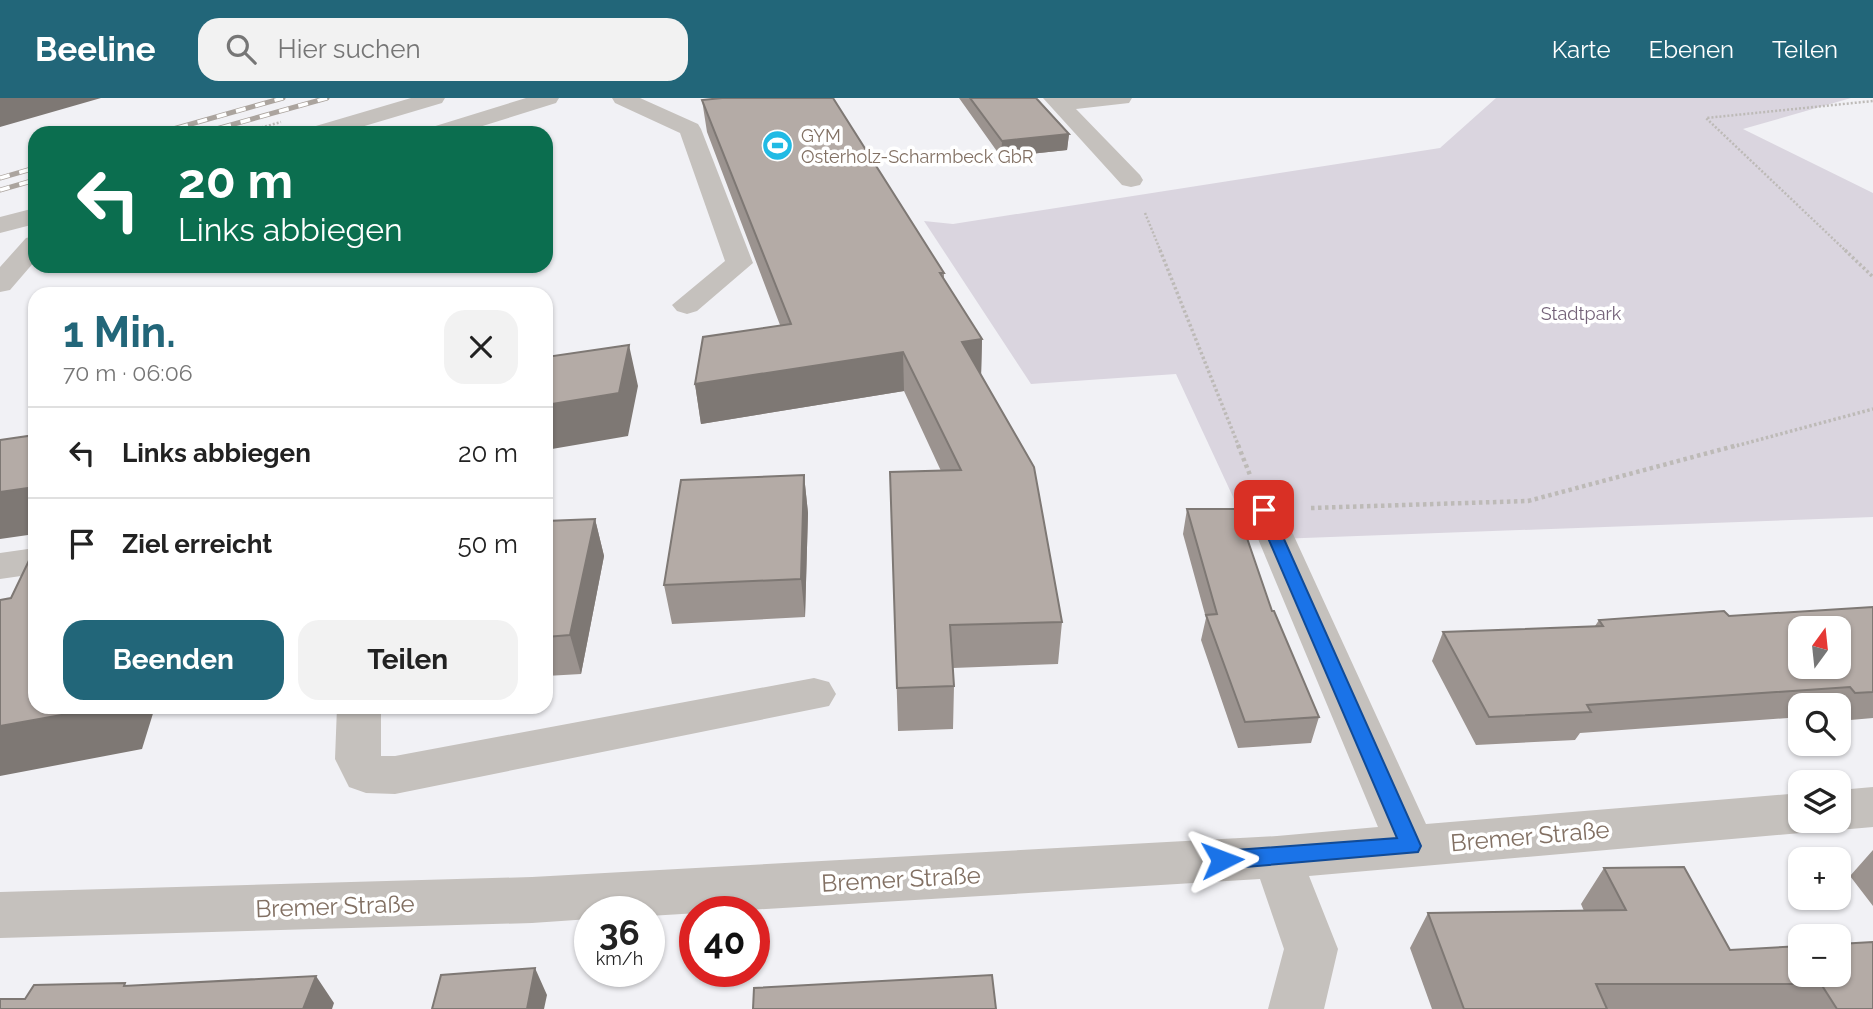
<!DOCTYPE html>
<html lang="de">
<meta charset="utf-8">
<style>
body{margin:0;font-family:Raleway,sans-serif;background:#f2f2f2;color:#222;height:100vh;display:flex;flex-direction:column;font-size:26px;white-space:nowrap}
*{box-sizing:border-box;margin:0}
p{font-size:23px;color:#767676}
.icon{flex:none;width:38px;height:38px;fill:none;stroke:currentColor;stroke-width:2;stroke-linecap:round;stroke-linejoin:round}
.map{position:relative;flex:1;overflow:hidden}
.panel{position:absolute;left:28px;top:189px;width:525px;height:427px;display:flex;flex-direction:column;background:#fff;border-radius:21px;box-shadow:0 2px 5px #0004}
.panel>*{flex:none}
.hud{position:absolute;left:28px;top:28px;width:525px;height:147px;border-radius:21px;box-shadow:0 2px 5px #0004;background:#0b6e4f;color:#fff;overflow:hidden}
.needle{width:46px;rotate:15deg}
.buttons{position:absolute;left:1788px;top:518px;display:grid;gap:14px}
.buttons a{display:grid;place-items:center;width:63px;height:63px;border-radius:14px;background:#fff;box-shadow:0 2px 5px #0004;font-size:35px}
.speed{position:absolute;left:574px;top:798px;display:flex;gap:14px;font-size:35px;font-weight:700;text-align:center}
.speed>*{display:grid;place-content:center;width:91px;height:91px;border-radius:50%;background:#fff;box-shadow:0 2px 5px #0004;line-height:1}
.speed small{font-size:18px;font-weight:400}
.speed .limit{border:10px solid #d22;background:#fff;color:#111}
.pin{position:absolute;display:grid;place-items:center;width:60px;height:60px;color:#fff;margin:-30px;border-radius:14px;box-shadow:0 4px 10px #0006}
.me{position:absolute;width:77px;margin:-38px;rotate:87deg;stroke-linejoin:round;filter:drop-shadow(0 0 5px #0008)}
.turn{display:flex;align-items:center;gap:24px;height:147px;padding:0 35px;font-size:32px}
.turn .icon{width:91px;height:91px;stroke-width:2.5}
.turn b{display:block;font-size:49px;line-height:60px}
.round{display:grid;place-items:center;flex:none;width:74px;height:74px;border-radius:21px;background:#f2f2f2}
.head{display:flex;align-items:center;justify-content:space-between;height:119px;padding:0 35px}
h1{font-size:42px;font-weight:700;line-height:52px;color:#226679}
.button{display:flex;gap:14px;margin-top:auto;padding:14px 35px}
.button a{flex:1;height:80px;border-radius:21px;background:#226679;color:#fff;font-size:28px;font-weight:700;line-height:80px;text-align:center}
.button a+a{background:#f2f2f2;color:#222}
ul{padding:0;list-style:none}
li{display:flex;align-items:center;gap:21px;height:91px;padding:0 35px;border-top:2px solid #e0e0e0}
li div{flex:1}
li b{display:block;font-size:26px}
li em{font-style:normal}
header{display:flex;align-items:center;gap:42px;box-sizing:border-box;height:98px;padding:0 35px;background:#226679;color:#fff}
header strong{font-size:33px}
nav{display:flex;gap:38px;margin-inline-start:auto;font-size:24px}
.search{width:490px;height:63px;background:#f2f2f2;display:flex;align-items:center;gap:18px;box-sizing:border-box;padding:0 24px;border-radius:21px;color:#767676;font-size:26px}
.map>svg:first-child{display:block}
</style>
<header>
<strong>Beeline</strong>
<div class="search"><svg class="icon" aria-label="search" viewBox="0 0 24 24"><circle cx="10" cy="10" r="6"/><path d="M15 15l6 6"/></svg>Hier suchen</div>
<nav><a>Karte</a><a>Ebenen</a><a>Teilen</a></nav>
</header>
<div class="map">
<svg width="1873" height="911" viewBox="0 0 1873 911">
<rect width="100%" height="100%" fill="#f1f1f5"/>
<path fill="#dad5df" d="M1496,0h355l-108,31 130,64v324l-620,23 -77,-166 -145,10 -107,-163 29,3 487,-76z"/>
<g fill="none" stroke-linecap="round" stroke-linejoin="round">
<path stroke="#bdbab7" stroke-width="2.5" stroke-dasharray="2 2" stroke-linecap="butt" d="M242,35l39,-11
M1145,115l16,39
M1847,154l-141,-134 167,-17"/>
<path stroke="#bdbab7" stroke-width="3.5" stroke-dasharray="2.5 2.5" stroke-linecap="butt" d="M1160,152l79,197
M1845,152l28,27
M1732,349l141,-38"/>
<path stroke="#bdbab7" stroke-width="4.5" stroke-dasharray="3.5 3.5" stroke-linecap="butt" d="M1238,347l12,30
M1311,410l217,-7 210,-56"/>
<path fill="#c5c1bd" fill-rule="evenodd" d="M411,0h34l-3,5 -101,30h-35l3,-5z
M526,0h33l-3,5 -96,30h-34l3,-5z
M612,0h28l58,26 3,5 52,134 -56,48 -10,3 -10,-3 -5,-6 53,-44 -45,-128 -65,-30z
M1043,0h89l-3,5 -53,6 64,66 3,5 -3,5 -9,2 -9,-2z
M35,110v16l-35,9v-16z
M35,138v25l-25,29 -10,2v-25l26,-29z
M1264,400l13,4 5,8 144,314 375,-31v28h38v-31l34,-3v40l-34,3 -18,-8 -3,5 -17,6 -492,43 29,73 -14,60h-56l16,-60 -24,-70 -611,37v-4h-59v7l-58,4 -532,15v-46l532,-15 745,-41 101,-9 -132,-317 5,-8z
M35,450v26l-35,5v-26z
M814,580l15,4 7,12 -7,12 -434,88 -29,-1 -17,-6 -14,-28 2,-52h44v49h14z"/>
<defs>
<path id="rail" d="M159,35l124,-35
M202,35l125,-35
M0,80l35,-10
M0,92l35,-10"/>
</defs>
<use href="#rail" stroke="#aba49e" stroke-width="5"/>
<use href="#rail" stroke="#fff" stroke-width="3.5" stroke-dasharray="10" stroke-linecap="butt"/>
</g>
<path fill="#9b938f" d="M959,0h77l33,36 -2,16 -66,7z
M702,2l242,173v6l38,60 -1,36 81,247 -4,42 -105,4 1,18 -1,43 -55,2 -8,-259 51,-1 -37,-80 -203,33 -6,-40 85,-59 -73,-193z
M804,377l4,38 -3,104 -133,7 -8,-39z
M1187,411l85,102 47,106 -8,26 -73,5 -37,-108 5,-22 -23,-84z
M595,421l9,37 -23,118 -35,2v-155z
M1873,509v111l-34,3v-16h-38v12l-221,16 -5,7 -99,5 -44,-84 11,-29 152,-6 4,-6 130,-4z
M1873,752v56l-23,-30z
M1604,770l126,82 71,-4 72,63h-441l-22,-61 18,-35 156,-2 -3,-7z"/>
<path fill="#7e7874" d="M0,0h101l-101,29z
M1069,36l-2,16 -66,7 1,-16z
M982,241l-1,39 -19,-36z
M629,247l9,41 -10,50 -82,14v-45z
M903,254l1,39 -203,33 -6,-40z
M804,377l4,38 -3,104 -4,-38z
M35,389v47l-35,5v-47z
M595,421l9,37 -23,118 -11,-39z
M106,609h49l-13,42 -142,27v-50z
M535,870l12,27 -3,14h-17z
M316,878l18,27 -2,6h-29z"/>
<path fill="#b4aba6" stroke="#7e7874" stroke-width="2" fill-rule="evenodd" d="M722,0h111l111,175h-4l42,66 -20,3 72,125 28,155 -112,3 4,61 -57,2 -7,-216 71,-2 -58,-118 -208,32 8,-47 88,-13 -89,-224z
M970,0h66l33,36 -67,7z
M629,247l-10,48 -73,12v-48z
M35,337v52l-35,5v-52z
M804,377l-3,104 -137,6 17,-105z
M1187,411h50l35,102h2l45,106 -74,5 -39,-107 11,-1z
M595,421l-25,116 -24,2v-116z
M35,450v159h71l-106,19v-126l11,-2z
M1873,509v85l-18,1 -5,-6 -263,18 4,7 -102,5 -46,-85 160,-6 -4,-6 125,-9 5,5zM1801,530h38v39h-38z
M1684,769l46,83 71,-4v29h38v-31l34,-2v67h-36l-16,-25h-225l11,25h-143l-36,-96 198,-3 -22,-42z
M535,870l-8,41h-95l9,-34z
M992,877l4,34h-243l1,-21z
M316,878l-13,33h-303v-10h25l9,-14 91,-2 -1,3z"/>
<path fill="#1a73e8" stroke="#114b97" stroke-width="2" d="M1264,408l7,4 150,336 -3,6 -196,17 -8,-3 -3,-6 3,-6 8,-3 175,-13 -141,-328z"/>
<defs>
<symbol id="stadium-disc" viewBox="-11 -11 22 22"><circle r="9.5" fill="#21bae4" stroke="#fff"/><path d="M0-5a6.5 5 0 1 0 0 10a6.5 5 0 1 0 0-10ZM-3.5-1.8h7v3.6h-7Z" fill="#fff"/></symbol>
</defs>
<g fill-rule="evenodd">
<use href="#stadium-disc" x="760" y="30" width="35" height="35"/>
</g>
<g text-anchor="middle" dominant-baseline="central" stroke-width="7" stroke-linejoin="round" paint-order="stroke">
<g font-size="18" fill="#827063" stroke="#fff" text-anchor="start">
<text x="801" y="37">GYM<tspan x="801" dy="21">Osterholz-Scharmbeck GbR</tspan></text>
</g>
<g font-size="18" fill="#746279" stroke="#fff">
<text x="1581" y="215">Stadtpark</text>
</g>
<g font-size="24" fill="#827063" stroke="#fff">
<text transform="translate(1530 738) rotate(-5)">Bremer Straße</text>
<text transform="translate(901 781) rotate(-3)">Bremer Straße</text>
<text transform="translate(335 808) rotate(-2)">Bremer Straße</text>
</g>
</g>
</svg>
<div class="buttons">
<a><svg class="needle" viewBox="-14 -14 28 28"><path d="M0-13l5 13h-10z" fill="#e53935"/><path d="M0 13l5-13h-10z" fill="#767676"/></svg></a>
<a><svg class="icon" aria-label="search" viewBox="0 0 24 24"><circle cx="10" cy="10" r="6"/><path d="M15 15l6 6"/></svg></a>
<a><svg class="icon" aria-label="layers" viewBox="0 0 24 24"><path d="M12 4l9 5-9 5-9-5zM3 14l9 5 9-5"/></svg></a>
<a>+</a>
<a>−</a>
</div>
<div class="speed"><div>36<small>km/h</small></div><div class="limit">40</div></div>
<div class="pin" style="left:1264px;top:412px;background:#d93025"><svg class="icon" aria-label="arrive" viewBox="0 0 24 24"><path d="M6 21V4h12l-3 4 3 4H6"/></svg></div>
<svg class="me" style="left:1222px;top:762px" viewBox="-20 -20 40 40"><path d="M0-17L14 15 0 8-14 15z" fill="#1a73e8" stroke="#fff" stroke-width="4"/></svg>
<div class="hud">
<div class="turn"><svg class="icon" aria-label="left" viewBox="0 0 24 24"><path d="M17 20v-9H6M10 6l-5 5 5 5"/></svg><div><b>20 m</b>Links abbiegen</div></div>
</div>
<section class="panel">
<div class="head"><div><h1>1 Min.</h1><p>70 m · 06:06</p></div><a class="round"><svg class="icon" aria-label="close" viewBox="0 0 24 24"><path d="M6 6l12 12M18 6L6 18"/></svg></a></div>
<ul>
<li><svg class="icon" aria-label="left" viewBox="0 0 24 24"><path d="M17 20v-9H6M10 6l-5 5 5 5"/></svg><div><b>Links abbiegen</b></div><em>20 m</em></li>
<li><svg class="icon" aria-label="arrive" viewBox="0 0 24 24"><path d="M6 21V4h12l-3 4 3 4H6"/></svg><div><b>Ziel erreicht</b></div><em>50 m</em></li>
</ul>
<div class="button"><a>Beenden</a><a>Teilen</a></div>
</section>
</div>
